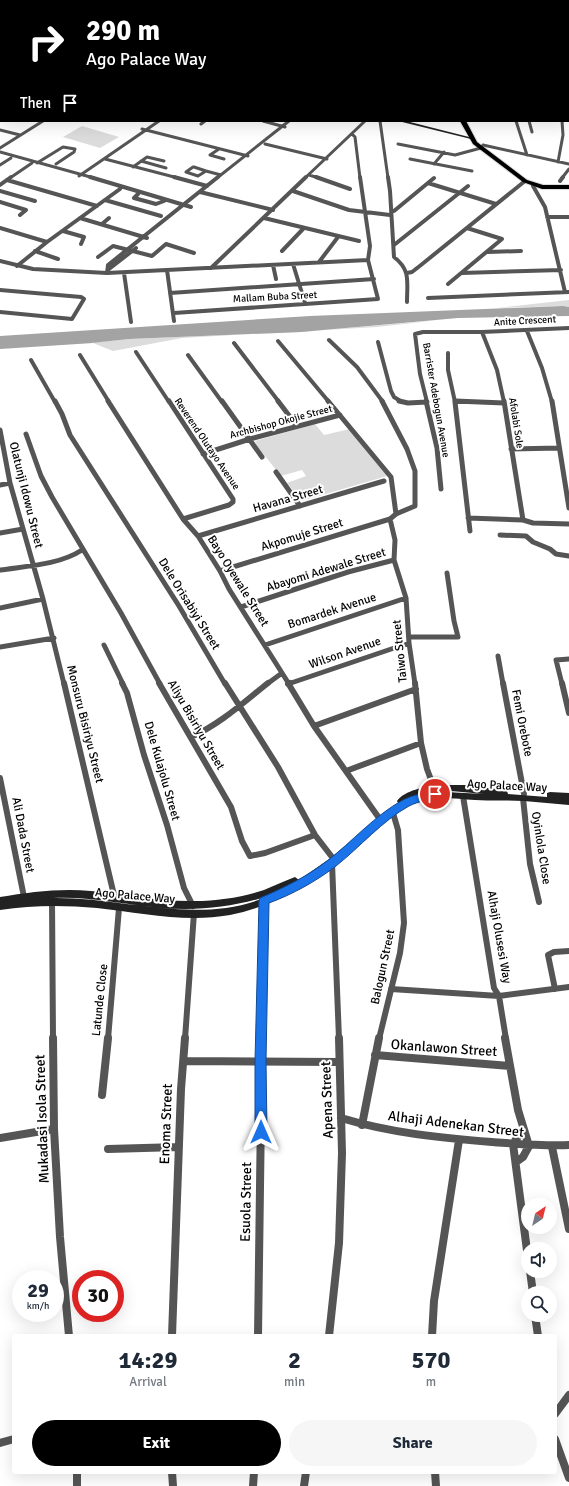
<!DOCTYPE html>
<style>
body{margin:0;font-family:Signika,sans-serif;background:#f6f6f7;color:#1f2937;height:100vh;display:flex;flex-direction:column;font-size:15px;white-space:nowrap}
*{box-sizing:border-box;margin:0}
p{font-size:13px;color:#747a83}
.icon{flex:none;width:22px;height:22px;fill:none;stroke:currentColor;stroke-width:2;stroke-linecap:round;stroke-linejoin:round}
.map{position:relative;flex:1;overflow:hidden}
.sheet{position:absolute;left:12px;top:1334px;width:545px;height:140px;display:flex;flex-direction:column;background:#fff;border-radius:4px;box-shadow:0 4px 16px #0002}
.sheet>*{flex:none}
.top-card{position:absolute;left:0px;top:0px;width:569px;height:122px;box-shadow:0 4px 16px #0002;background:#000;color:#fff;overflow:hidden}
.needle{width:26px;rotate:35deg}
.tools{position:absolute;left:521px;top:1198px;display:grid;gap:8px}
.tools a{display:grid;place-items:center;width:36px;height:36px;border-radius:50%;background:#fff;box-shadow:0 4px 16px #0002;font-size:20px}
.speed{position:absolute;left:12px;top:1270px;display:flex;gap:8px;font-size:20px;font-weight:700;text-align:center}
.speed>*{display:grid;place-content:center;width:52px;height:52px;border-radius:50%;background:#fff;box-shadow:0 4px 16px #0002;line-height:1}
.speed small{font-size:10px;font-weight:400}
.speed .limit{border:6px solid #d22;background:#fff;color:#111}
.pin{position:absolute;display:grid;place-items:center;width:34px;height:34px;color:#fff;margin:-17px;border:2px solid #fff;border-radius:50%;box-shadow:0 1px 4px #0007}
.me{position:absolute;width:44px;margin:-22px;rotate:0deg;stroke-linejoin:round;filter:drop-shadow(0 0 3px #0008)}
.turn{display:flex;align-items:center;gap:14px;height:84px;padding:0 20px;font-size:18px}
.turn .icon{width:52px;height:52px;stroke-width:2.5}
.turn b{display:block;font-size:28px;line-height:34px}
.then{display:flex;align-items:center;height:38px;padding:0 20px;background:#0003;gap:8px;font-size:15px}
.eta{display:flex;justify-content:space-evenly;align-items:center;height:68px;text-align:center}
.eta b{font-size:24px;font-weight:700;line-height:28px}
.action{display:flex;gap:8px;margin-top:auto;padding:8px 20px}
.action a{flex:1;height:46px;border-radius:24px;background:#000;color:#fff;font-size:16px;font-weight:700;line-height:46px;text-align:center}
.action a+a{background:#f6f6f7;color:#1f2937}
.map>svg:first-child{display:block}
</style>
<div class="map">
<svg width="569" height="1486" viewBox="0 0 569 1486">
<rect width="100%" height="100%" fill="#fff"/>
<path fill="#dcdcdc" d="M82,126l37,11 -19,11 -37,-11z
M569,300v7l-6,-1 -67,2z
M439,320l-62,7 -195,11 -69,13 -20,-8h-9l45,-4 172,-7z
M315,424l9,11 26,-6 37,47 -85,25 -15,-18 19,-7 -4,-6 -21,6 -24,-30 -2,-5z"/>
<path fill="#a3a3a3" d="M563,306l6,1v9l-111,2 -157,14 -172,7 -38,4h2l-93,6v-13l310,-20z"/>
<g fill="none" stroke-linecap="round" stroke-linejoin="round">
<defs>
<path id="primary" d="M479,0h4v1h-4z
M460,121h6l11,21 50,38 16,5h26v4h-27l-19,-7 -50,-38z"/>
</defs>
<use href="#primary" stroke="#dbdbdb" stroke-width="2"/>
<path stroke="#555" stroke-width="3" d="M84,0l12,1
M181,0l5,1
M230,0l6,1
M278,0l6,1
M381,0h2
M35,1l2,-1
M69,1l2,-1
M104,1l2,-1
M142,1l2,-1
M165,1l2,-1
M263,121l22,6
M380,121l8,57
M516,121l11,34
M529,121l3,11
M201,124l4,-3
M142,129l106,27
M0,130l20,5
M352,134l3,3 5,41
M265,144l62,15
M398,144l57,11 26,-7
M483,145l86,19
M0,148l43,-27
M219,149l-9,6 14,4
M0,152l94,26
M105,159l73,19
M410,159l62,12
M141,161l25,7
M558,162l5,-27 -1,-14
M37,163l26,-16 12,2 -1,3 -18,12
M434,164l10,-12
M0,165l11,-7
M133,167l14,-10 17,4
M193,167h1l12,4 -8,5 -12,-4z
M206,171l15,4
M309,175l10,3
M79,176l80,-55
M10,178l22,-15
M217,178l72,-57
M305,178l60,-57
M562,178l7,-9"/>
<path stroke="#555" stroke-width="4" d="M90,177l101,30
M174,177l33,9
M316,177l34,12
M388,177l2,14 4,66c17,13 13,25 13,45
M7,180l90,26
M560,181l3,-4
M428,183l68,21
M0,185l11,-8
M533,186l12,21 20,85
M0,191l35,10
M293,191l56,19 41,5
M200,192l73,18
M138,194l-4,4 22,6 8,-3
M105,200l56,16
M0,202l26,8 -6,5
M391,211h3l40,-33
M547,217h22
M80,218l67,20
M264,218l95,23
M102,224l7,-6
M0,228l47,14
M63,231l21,6 -3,7
M394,245l74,-59
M35,251l23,8
M282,251l21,-22
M488,252l33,-1
M98,257l15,-11 39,10 14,-12 28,9
M0,261l33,8 74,4 261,-13
M319,262l19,-25
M293,264l12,39
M273,265l3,14
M17,266l30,-24 73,-53
M211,268l95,-91
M109,269l27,-21
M167,270l7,51
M107,273l1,-8 110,-88
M124,273l7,49
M407,273l5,-1 9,-7 104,-84
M462,273l99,-3
M448,284l54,-45 -35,-11
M0,290l81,7 3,2 -12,20 -72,-7
M170,293l204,-14
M428,298l141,-6
M174,313l204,-14 -10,-39 2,-14 -10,-69
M527,331l15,37 10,34
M482,332l15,38 7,32
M329,340l28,27 26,35
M278,341l51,61
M378,342l13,49 3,6 8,5
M234,343l45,59
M136,352l33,50
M448,353v17l7,32h17
M80,355l29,47
M188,355l34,47
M31,360l24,42
M421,402h6
M427,402l-7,-28 -5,-40 8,-2h59l87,-4"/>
<path stroke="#555" stroke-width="5" d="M55,401l7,13 8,21 109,171 46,78
M108,401l75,118 15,17 22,35 9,18 60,95
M169,401l64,98v3l-4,3 -46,14
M222,401l40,56
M278,401l19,25
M328,401l63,76 5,37
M382,401l25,48 8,22v35l-19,8 -6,5 5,21 -1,20 12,38 3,45 6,41
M399,401l9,2 19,-1
M426,401l11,47 4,41
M455,401l49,2
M504,401l19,119
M552,401l17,107
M455,402l15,129
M0,430l10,53 33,116 21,85
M26,434l15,42 11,21 69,116 39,71
M511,449l48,-1
M203,454l47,-15 90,-24
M276,472l24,34
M0,485l10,-2
M468,518l55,2 10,3 36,1
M0,533l23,-4
M500,535l26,1 7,6 17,7 6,5 13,2
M198,536l186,-55
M0,570c27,-4 59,-5 82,-20
M220,571l170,-52
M241,607l107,-35 46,-12
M0,608l43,-9
M409,637h49l-4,-16 -7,-48
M104,645l19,39
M265,645l141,-47
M0,647l54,-9
M498,656l5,28
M267,684l15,-11
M288,684l121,-41
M562,684l-6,-24 13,-1"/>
<path stroke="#555" stroke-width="6" d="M64,683l49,208 3,7
M122,683l5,10 17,62 23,70 17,63 9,18
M159,683l72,124 11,34 8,15 15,-3 50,-18
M225,683l53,84 37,68 17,22
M288,683l26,43 65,92
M415,683l6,60 6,26 7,19
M503,683l21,111
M562,683l7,30
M288,684l2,-1
M314,726l102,-37
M191,737c28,-12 53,-35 77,-54
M346,771l75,-28
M0,778l24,119
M463,796l31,192 5,8 7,43
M523,798l7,66 9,38
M332,863l7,176
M52,901l1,138
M391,989l108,7 70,-9
M555,989l-7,-34 6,-3 15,-1
M108,1039l11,-131
M185,1039l9,-126
M262,1039l2,-138
M379,1039l21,-86 4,-30 -6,-93 -5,-17"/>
<path stroke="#555" stroke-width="8" d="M53,1038l1,91 6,108 9,99
M505,1038l13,72 11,36
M375,1055l135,11
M184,1061l155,1
M102,1095l6,-57
M341,1118c50,15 100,20 151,24 26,2 51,4 77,3
M362,1125l17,-87
M0,1138l54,-9
M513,1144l15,114
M513,1144l10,-15
M552,1147l17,82
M108,1149l71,-2
M516,1162l7,-5 6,-11
M530,1271l3,22
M535,1315l3,21
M172,1336l9,-247 4,-51
M258,1336l4,-298
M329,1336l10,-93 3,-90 -3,-115
M432,1336l2,-35 25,-161
M555,1414l14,-19
M555,1439l14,39
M0,1443l14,-4
M77,1472v14
M172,1472l1,14
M435,1472l1,14
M253,1486l1,-14
M304,1486l2,-14"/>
<path stroke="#555" stroke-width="4" d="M527,1l16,-1"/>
<path fill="#222" fill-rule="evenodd" d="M0,65h1v3h-1z
M398,121h8l67,17 -2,1z
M437,785h28l39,5 3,1 1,3 39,3v-4l3,-1 19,1v12c-15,-1 -30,-3 -45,-4 -17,-1 -33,0 -49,-1 -19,-1 -39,-5 -57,2 -21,7 -38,25 -54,39 -40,33 -82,64 -134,74 -44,8 -89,-2 -133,-7 -33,-3 -65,-3 -97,2v-13c30,-5 61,-9 91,-6 35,3 69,11 104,10 23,0 47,-4 69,-11 10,-4 20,-9 31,-13l4,3 33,-23 66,-54 -1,-2c8,-11 28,-14 40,-16zM451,791l33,3 -39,-2zM271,895c-70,32 -145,2 -218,3 37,-2 73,7 109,10 37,3 74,-1 109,-13z"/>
<use href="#primary" fill="#000" fill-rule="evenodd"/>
</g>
<path fill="#1a73e8" stroke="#114b97" d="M435,790l3,1 2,3 -2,3c-9,3 -19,4 -29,9 -27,15 -49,41 -73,60 -21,16 -43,28 -67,37l-3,158 1,71 -2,4 -4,1 -4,-1 -2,-4v-71l4,-160 1,-3c24,-10 46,-21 67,-37 25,-19 48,-46 76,-61 10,-5 21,-7 32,-10z"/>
<g text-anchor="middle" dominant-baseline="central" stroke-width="4" stroke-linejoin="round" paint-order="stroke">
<g font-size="10" fill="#000" stroke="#fff">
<text transform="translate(275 297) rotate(-3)">Mallam Buba Street</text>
<text transform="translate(525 321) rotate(-3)">Anite Crescent</text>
<text transform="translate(436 400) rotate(80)">Barrister Adebogun Avenue</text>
<text transform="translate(281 422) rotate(-15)">Archbishop Okojie Street</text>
<text transform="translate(516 423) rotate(81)">Afolabi Sole</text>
<text transform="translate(207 444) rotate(56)">Reverend Olutayo Avenue</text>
</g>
<g font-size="12" fill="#000" stroke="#fff">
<text transform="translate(26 495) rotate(76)">Olatunji Idowu Street</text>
<text transform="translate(288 499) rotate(-16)">Havana Street</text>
<text transform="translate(302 535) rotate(-17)">Akpomuje Street</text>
<text transform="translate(326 570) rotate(-17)">Abayomi Adewale Street</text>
<text transform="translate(238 581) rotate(58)">Bayo Oyewale Street</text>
<text transform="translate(189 604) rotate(58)">Dele Orisabiyi Street</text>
<text transform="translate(332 611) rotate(-18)">Bomardek Avenue</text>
<text transform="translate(400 651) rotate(-96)">Taiwo Street</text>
<text transform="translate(345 653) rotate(-19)">Wilson Avenue</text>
<text transform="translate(522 723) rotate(79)">Femi Orebote</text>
<text transform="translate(85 724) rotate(76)">Monsuru Bisiriyu Street</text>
<text transform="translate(196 725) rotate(60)">Aliyu Bisiriyu Street</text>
<text transform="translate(162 771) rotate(74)">Dele Kulajolu Street</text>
<text transform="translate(507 786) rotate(3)">Ago Palace Way</text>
<text transform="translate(23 835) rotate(79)">Ali Dada Street</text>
<text transform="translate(541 848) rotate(81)">Oyinlola Close</text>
<text transform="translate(135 896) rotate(5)">Ago Palace Way</text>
<text transform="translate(499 937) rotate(80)">Alhaji Olusesi Way</text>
<text transform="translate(383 967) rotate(-78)">Balogun Street</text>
<text transform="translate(100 1000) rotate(-84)">Latunde Close</text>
</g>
<g font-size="14" fill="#000" stroke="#fff">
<text transform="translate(444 1048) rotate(4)">Okanlawon Street</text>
<text transform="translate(327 1100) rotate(-92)">Apena Street</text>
<text transform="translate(42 1119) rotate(-92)">Mukadasi Isola Street</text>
<text transform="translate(166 1124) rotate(-88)">Enoma Street</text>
<text transform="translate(456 1124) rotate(7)">Alhaji Adenekan Street</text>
<text transform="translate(246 1202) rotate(-89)">Esuola Street</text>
</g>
</g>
</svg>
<div class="tools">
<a><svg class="needle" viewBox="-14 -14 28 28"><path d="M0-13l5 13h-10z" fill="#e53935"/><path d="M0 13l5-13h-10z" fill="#747a83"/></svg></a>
<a><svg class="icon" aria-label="sound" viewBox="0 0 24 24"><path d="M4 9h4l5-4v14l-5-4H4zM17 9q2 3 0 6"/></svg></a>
<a><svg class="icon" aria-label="search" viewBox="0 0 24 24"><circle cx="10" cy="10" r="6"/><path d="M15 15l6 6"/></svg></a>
</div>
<div class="speed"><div>29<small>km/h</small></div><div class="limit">30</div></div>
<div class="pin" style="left:435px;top:794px;background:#d93025"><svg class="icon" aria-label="arrive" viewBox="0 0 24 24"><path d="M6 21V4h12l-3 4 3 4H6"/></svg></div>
<svg class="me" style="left:261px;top:1132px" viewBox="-20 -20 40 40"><path d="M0-17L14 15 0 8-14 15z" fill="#1a73e8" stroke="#fff" stroke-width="4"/></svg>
<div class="top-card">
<div class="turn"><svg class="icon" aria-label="right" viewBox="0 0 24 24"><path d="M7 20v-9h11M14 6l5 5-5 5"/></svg><div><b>290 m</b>Ago Palace Way</div></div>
<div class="then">Then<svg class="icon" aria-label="arrive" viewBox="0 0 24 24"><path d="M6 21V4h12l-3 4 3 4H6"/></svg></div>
</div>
<section class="sheet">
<div class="eta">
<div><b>14:29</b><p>Arrival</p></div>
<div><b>2</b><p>min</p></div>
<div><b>570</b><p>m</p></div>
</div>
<div class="action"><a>Exit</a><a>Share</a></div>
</section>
</div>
